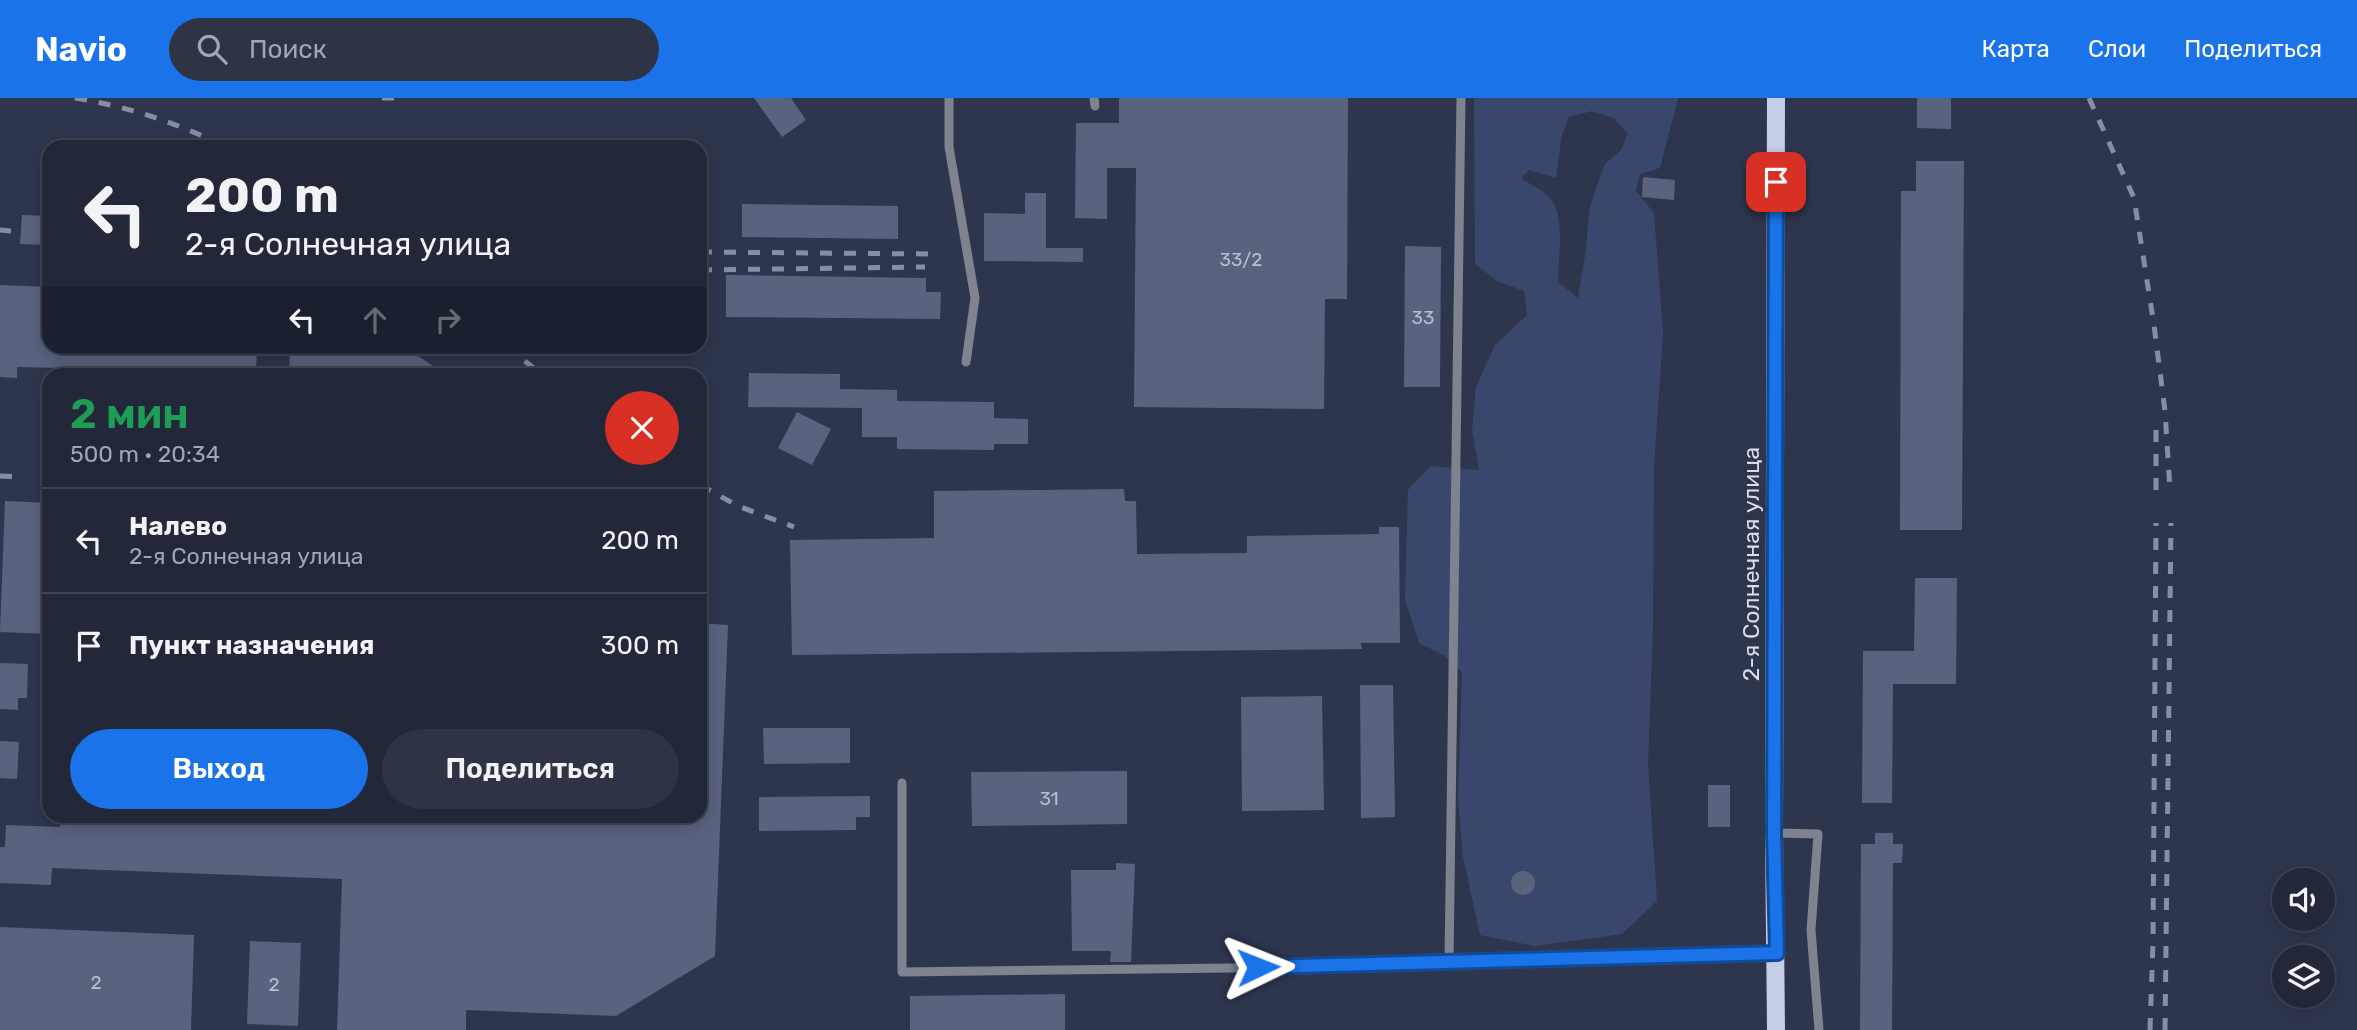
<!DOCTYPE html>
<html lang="ru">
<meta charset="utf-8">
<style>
body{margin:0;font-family:Rubik,sans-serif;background:#2e3445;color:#f1f3f6;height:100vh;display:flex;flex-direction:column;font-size:26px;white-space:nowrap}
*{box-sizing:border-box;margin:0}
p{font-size:23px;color:#a2a6af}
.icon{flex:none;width:38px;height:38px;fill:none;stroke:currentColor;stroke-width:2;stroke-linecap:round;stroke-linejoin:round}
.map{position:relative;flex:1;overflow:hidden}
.sheet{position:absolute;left:42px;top:270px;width:665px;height:455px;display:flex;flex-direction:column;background:#22283a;border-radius:21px;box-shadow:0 4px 18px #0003,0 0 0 2px #3f4454}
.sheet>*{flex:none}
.banner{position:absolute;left:42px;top:42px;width:665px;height:214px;border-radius:21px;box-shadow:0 4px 18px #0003,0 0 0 2px #3f4454;background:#22283a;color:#f1f3f6;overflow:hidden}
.controls{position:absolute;left:2272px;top:770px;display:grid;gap:14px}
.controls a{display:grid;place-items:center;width:63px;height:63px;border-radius:50%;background:#22283a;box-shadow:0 4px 18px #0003,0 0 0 2px #3f4454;font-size:35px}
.pin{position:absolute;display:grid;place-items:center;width:60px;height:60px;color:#fff;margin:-30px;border-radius:14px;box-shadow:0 4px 10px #0006}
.me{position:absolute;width:77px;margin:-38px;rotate:88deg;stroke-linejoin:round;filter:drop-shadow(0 0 5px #0008)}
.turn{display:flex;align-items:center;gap:24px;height:147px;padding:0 28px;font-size:32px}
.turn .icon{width:91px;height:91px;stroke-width:2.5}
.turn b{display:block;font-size:49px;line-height:60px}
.lanes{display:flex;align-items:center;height:66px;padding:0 28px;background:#0003;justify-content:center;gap:35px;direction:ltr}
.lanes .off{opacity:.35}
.round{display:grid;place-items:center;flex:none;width:74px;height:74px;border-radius:37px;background:#2e3445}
.summary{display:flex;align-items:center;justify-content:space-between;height:119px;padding:0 28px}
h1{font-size:42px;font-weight:600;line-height:52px;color:#1e9e55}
.primary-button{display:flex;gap:14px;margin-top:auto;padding:14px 28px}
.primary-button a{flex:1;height:80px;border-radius:42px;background:#1a73e8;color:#fff;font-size:28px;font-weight:600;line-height:80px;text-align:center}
.primary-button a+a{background:#2e3445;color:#f1f3f6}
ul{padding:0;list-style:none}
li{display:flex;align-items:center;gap:21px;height:105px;padding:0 28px;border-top:2px solid #3f4454}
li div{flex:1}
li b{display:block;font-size:26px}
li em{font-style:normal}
header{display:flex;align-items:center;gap:42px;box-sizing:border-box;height:98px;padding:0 35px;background:#1a73e8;color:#fff}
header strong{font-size:33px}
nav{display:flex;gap:38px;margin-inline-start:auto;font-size:24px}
.search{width:490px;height:63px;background:#2e3445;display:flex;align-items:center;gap:18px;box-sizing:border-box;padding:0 24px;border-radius:38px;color:#a2a6af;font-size:26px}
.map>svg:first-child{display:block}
</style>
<header>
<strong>Navio</strong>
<div class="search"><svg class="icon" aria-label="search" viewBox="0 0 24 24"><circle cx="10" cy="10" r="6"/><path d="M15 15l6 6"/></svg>Поиск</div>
<nav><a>Карта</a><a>Слои</a><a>Поделиться</a></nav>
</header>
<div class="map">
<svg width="2357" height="932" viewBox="0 0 2357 932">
<rect width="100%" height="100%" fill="#2e364e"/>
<path fill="#3a476d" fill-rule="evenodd" d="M1474,0h204l-18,70 -20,6 -4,17 18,22 9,120 -9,134 -1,162 -5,136 9,136 -35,33 -87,12 -55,-11 -17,-78 -5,-58 4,-127 -17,-16 -26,-13 -14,-44 3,-109 23,-24 48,4 -7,-40 4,-43 19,-42 32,-30 -3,-24 -27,-10 -22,-17zM1592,13l22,7 14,16 -7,16 -16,14 -9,23 -7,24 -3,38 -8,49 -20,-16c0,-22 7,-63 -6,-81 -7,-11 -21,-16 -31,-23l8,-8 27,8 6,-43 7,-18z"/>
<path fill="#5a637e" d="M754,0h37l15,22 -24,17z
M1119,0h229l-1,201h-22l-1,110 -190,-2 2,-239h-29v51l-32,-1 1,-95h43z
M1917,0h34v31l-34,-1z
M1916,63h48l-2,369h-62l1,-339h15z
M1643,79l32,3 -1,20 -32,-3z
M1025,95h21v55h37v14l-99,-1v-48l41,1z
M742,106l156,2v33l-156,-2z
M22,117l27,1v29l-29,-1z
M1405,148l36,1 -1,140h-36z
M726,177l200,3v14h15l-1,27 -214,-2z
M0,187l49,2v59h208l-1,28h-196v-6l-43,-1v11l-17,-1z
M290,248h112l44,28h-157z
M749,275l91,1v15l57,1v11l97,1v16l34,1v25h-34v6l-97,-1v-12h-35v-29l-114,-1z
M797,314l34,17 -19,36 -34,-17z
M1124,391l1,12h11l1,53 110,-1v-17l132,-2v-7h20l1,116h-39l1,6 -570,6 -2,-115 144,-2v-47z
M5,403l44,2v131l-49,-2z
M1915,480h42l-1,106h-63l-1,119h-30l1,-152h51z
M700,525l28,2 -13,331 -99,60 -150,-6v20h-129l5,-151 -290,-11 -1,17 -51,-2v-36h5l1,-22 54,2v-11h640z
M0,565l28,1 -1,34h-9v12l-18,-1z
M1360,587h33l2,132 -34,1z
M1322,598l2,114 -82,1 -1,-114z
M763,630h87v35l-86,1z
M0,643l19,1 -2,37 -17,-1z
M1127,673v53l-155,2 -1,-54z
M1708,687h22v42h-22z
M870,698v21h-14v13l-97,1v-34z
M1875,735h18v11h10l-1,19h-9l-1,167h-32l1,-186h14z
M1116,765l19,1 -4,98h-21l1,-11h-39l-1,-81h45z
M1511 785a12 12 0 1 1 24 0a12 12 0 1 1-24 0Z
M0,829l194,8 -3,95h-191z
M250,843l51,2 -3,83 -51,-2z
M1065,896v36h-155v-34z"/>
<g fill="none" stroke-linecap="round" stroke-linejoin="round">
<path stroke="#7e838f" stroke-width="9" d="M949,0v49l26,151 -9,64
M1094,0l1,8
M902,685v189l329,-4 546,-15
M1774,735l44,1 -7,96 8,100
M1449,864l12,-864"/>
<path stroke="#c4cee8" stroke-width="18" d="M1776,932l-2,-197 2,-735"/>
<path stroke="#878ea2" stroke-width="5" stroke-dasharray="12 12" stroke-linecap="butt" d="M75,0c59,10 98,24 152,49
M382,0h21
M2089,0l45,100 20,127 11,86 5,79
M0,132l11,1
M700,154l234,2
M700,172l225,-3
M506,248l35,28
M0,378l20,1
M700,387l38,21 56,21
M2156,392v-63
M2150,932l3,-88 3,-419
M2165,932l6,-507"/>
</g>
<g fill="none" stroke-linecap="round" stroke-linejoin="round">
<defs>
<path id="route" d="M1258,869l519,-14 -3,-120 2,-651"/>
</defs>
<use href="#route" stroke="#114b97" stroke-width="18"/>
<use href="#route" stroke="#1a73e8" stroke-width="12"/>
</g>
<g text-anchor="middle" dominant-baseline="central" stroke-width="7" stroke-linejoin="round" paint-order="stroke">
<g font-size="19" fill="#b8bed0">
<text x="1241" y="161">33/2</text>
<text x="1423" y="219">33</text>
<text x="1049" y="700">31</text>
<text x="96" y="884">2</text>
<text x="274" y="886">2</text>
</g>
<g font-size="23" fill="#d7ddec" stroke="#2e364e">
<text transform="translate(1751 466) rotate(-90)">2-я Солнечная улица</text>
</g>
</g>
</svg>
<div class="controls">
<a><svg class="icon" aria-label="sound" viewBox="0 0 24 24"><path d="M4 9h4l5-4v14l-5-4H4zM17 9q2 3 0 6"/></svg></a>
<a><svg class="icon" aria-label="layers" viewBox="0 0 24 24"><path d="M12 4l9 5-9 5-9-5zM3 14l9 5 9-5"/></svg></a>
</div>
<div class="pin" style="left:1776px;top:84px;background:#d93025"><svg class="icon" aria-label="arrive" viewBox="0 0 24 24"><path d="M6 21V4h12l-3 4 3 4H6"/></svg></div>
<svg class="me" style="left:1258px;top:869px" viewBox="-20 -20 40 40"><path d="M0-17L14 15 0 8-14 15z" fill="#1a73e8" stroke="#fff" stroke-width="4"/></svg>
<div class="banner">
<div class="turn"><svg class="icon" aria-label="left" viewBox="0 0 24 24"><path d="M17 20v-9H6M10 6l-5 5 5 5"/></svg><div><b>200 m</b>2-я Солнечная улица</div></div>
<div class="lanes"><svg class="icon" aria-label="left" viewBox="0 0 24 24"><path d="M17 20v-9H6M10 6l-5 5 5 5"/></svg><svg class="icon off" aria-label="ahead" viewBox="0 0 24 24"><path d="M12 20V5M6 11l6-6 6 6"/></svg><svg class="icon off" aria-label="right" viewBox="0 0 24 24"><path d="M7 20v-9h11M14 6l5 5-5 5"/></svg></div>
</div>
<section class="sheet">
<div class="summary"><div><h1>2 мин</h1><p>500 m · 20:34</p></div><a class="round" style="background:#d93025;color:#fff"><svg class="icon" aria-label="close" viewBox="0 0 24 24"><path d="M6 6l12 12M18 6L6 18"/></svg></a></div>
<ul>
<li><svg class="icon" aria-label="left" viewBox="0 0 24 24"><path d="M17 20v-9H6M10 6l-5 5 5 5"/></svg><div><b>Налево</b><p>2-я Солнечная улица</p></div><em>200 m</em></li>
<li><svg class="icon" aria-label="arrive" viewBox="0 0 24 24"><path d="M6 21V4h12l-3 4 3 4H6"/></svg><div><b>Пункт назначения</b></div><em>300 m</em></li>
</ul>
<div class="primary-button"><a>Выход</a><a>Поделиться</a></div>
</section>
</div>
